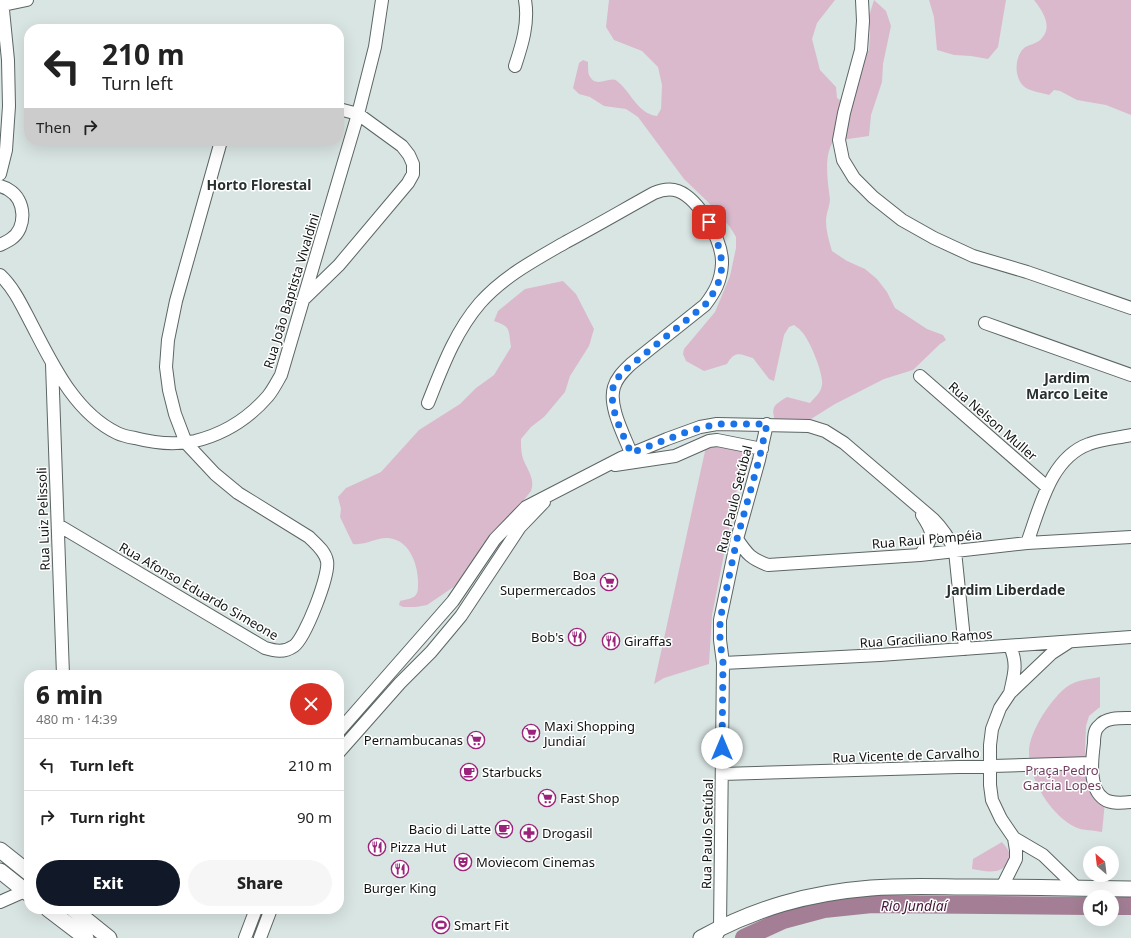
<!DOCTYPE html>
<meta charset="utf-8">
<style>
body{margin:0;font-family:"Noto Sans",sans-serif;background:#f6f6f6;color:#222;height:100vh;display:flex;flex-direction:column;font-size:15px;white-space:nowrap}
*{box-sizing:border-box;margin:0}
p{font-size:13px;color:#767676}
.icon{flex:none;width:22px;height:22px;fill:none;stroke:currentColor;stroke-width:2;stroke-linecap:round;stroke-linejoin:round}
.map{position:relative;flex:1;overflow:hidden}
.side{position:absolute;left:24px;top:670px;width:320px;height:244px;display:flex;flex-direction:column;background:#fff;border-radius:16px;box-shadow:0 4px 16px #0002}
.side>*{flex:none}
.guide{position:absolute;left:24px;top:24px;width:320px;height:122px;border-radius:16px;box-shadow:0 4px 16px #0002;background:#fff;color:#222;overflow:hidden}
.needle{width:26px;rotate:332deg}
.buttons{position:absolute;left:1083px;top:846px;display:grid;gap:8px}
.buttons a{display:grid;place-items:center;width:36px;height:36px;border-radius:50%;background:#fff;box-shadow:0 4px 16px #0002;font-size:20px}
.pin{position:absolute;display:grid;place-items:center;width:34px;height:34px;color:#fff;margin:-17px;border-radius:8px;box-shadow:0 2px 6px #0006}
.me{position:absolute;width:44px;margin:-22px;rotate:0deg;stroke-linejoin:round;filter:drop-shadow(0 0 3px #0008)}
.turn{display:flex;align-items:center;gap:14px;height:84px;padding:0 12px;font-size:18px}
.turn .icon{width:52px;height:52px;stroke-width:2.5}
.turn b{display:block;font-size:28px;line-height:34px}
.then{display:flex;align-items:center;height:38px;padding:0 12px;background:#0003;gap:8px;font-size:15px}
.round{display:grid;place-items:center;flex:none;width:42px;height:42px;border-radius:21px;background:#f6f6f6}
.summary{display:flex;align-items:center;justify-content:space-between;height:68px;padding:0 12px}
h1{font-size:24px;font-weight:800;line-height:30px}
.button{display:flex;gap:8px;margin-top:auto;padding:8px 12px}
.button a{flex:1;height:46px;border-radius:24px;background:#111827;color:#fff;font-size:16px;font-weight:800;line-height:46px;text-align:center}
.button a+a{background:#f6f6f6;color:#222}
ul{padding:0;list-style:none}
li{display:flex;align-items:center;gap:12px;height:52px;padding:0 12px;border-top:1px solid #e0e0e0}
li div{flex:1}
li b{display:block;font-size:15px}
li em{font-style:normal}
.map>svg:first-child{display:block}
</style>
<div class="map">
<svg width="1131" height="938" viewBox="0 0 1131 938">
<rect width="100%" height="100%" fill="#d9e5e3"/>
<path fill="#dab9cd" d="M609,0h226l-18,23 -5,16 8,31 16,17 1,11 3,2 4,-1 16,-38 9,-11 1,-17 -1,-17 5,-16 12,11 5,15 -8,38 -1,18 -11,33 -2,21 -35,5c-11,13 -6,42 -4,58 0,7 -4,14 -4,22 0,10 3,20 6,30l15,10 18,8 12,10 10,13 8,16 32,21 16,6 3,5 -6,4 -27,26 -29,9 -49,25 -24,15 -15,4 -21,-3c-5,-14 1,-16 12,-23l23,6c5,-6 11,-10 12,-18 2,-11 -13,-47 -21,-54 -2,-3 -5,-4 -7,-6l-5,2 -5,8 -10,46 -5,-2 -16,-21c-13,-4 -18,-8 -26,6l-23,7 -18,-10 -3,-7 1,-5 31,-37 15,-36 6,-28v-11l-6,-10 -21,-24 -25,-24 -46,-62 -12,-8 -22,-3 -14,-9 -11,-3 -6,-6 6,-25 4,-3 5,2c0,4 0,10 1,13 7,15 20,0 28,6 14,11 21,33 40,35l4,-7 1,-24 -4,-18 -16,-16 -28,-11 -8,-13z
M929,0h77l-8,47 -10,12 -17,-3 -17,-1 -17,-5 -3,-33z
M1034,0h97v115l-25,-10 -29,-5 -17,-9 -6,-1 -5,5c-6,-2 -19,-4 -23,-7 -12,-8 -12,-29 -3,-39 5,-5 15,-5 19,-11 11,-12 0,-28 -8,-38z
M563,281l13,13 18,35 -5,17 -19,30 -5,16 -21,25 -13,10 -10,12c0,5 0,11 1,16 3,13 14,22 9,36l-73,93 -31,21 -11,2h-13l-4,-2 1,-4c4,-1 11,-2 15,-5 3,-3 3,-7 3,-11 1,-17 -7,-42 -25,-46 -14,-4 -26,7 -40,5l-13,-27 1,-8 -3,-12 8,-9 35,-16 38,-42 41,-26 16,-16 18,-13 17,-28c-3,-17 1,-20 -17,-26l4,-10 27,-22z
M707,442l39,1 -34,172 -3,49 -45,14 -10,6z
M1100,677v30l-11,9 -3,10 -1,25 4,29 16,22 -3,30c-8,-2 -19,-1 -27,-5 -24,-12 -46,-47 -46,-74 -1,-20 23,-56 39,-67 9,-6 21,-7 32,-9z
M1002,842c5,6 10,11 6,19 -5,15 -24,10 -36,8l1,-10z"/>
<g fill="none" stroke-linecap="round" stroke-linejoin="round">
<path stroke="#a37e95" stroke-width="18" d="M1112,906h19
M744,938l39,-18 41,-11 48,-5 218,2"/>
<defs>
<path id="minor" d="M862,0l1,21 -2,29 -17,63 -5,27 4,20 11,18 19,19 29,23 32,18 39,18 54,16 104,36
M3,5l24,-5
M515,66c7,-21 14,-43 10,-66
M0,174l6,-24 3,-44 -1,-46 -6,-60
M0,186c3,1 6,2 9,4 17,10 18,38 2,49 -3,2 -7,4 -11,6
M0,275c14,13 22,31 31,48 21,40 43,89 86,110 6,3 12,4 18,5 19,5 41,7 60,3 29,-7 54,-23 73,-45 5,-6 9,-14 13,-21l77,-261 17,-67 7,-47
M305,298l34,-33 69,-82 5,-9v-10l-4,-9 -7,-9 -44,-32 -19,-5
M985,323l146,52
M52,364l11,311
M920,376l127,111
M428,403c14,-35 27,-71 52,-100 24,-27 55,-43 86,-61 30,-16 59,-33 88,-49 7,-3 16,-5 24,-2 21,8 45,50 44,73 -1,17 -7,28 -17,41l-74,59c-7,7 -14,13 -17,23 -6,19 10,48 17,66
M615,465l60,-9 34,-15 8,-1 45,9
M58,525l207,123c10,3 19,5 29,-2 11,-8 36,-71 33,-85 -2,-10 -11,-17 -18,-24l-71,-44 -23,-19 -29,-31 -11,-29 -6,-24 -3,-23 2,-27 8,-39 45,-160
M737,539c10,15 14,20 31,26l152,-10 107,-12 104,-6
M1027,543c13,-35 23,-85 62,-99 13,-5 28,-6 42,-9
M920,555c14,-19 15,-20 2,-40
M1069,642l-17,11 -42,40 -10,15 -8,21 -2,16v40l2,15 9,19 13,19 29,17 34,33
M723,663l157,-8 251,-18
M1010,693c4,-19 8,-28 0,-47
M1131,718c-10,0 -25,-1 -32,8 -5,4 -5,11 -5,17 -2,16 -6,45 10,56 7,5 18,4 27,3
M339,731l114,-130 42,-62 31,-32 95,-49 46,-19 33,-12 17,-3 92,2 16,5 19,12 89,76c10,10 16,19 22,32l10,98
M339,752l61,-69 31,-31 30,-36 59,-89 24,-25
M722,774l369,-11
M1002,887l14,-28v-9l-2,-12
M0,902l25,-11
M717,935l3,-7 3,-265 -3,-23v-20l17,-81 22,-79 8,-36
M245,938l11,-29
M260,938l11,-29"/>
<path id="major" d="M0,850l29,23
M0,871l29,23
M48,909l38,29
M73,909l36,29
M701,938c55,-30 107,-45 170,-50 35,-3 70,-1 106,-1 51,0 103,1 154,2"/>
</defs>
<use href="#minor" stroke="#5c6664" stroke-width="14"/>
<use href="#major" stroke="#5c6664" stroke-width="17"/>
<use href="#minor" stroke="#fff" stroke-width="12"/>
<use href="#major" stroke="#fff" stroke-width="15"/>
</g>
<g fill="none" stroke-linecap="round" stroke-linejoin="round">
<path stroke="#1a73e8" stroke-width="7" stroke-dasharray="0 12.6" d="M709,222c15,34 20,52 -4,83l-85,69c-2,5 -6,9 -7,14 -4,22 10,46 18,65l58,-22 28,-7h50l-8,36 -22,79 -17,81v20l3,23 -1,85"/>
</g>
<defs>
<symbol id="supermarket-ring" viewBox="-11 -11 22 22"><circle r="9.5" fill="#fff" stroke="#9c237b" stroke-width="1.5"/><path d="M-6-5.5h2.5l.6 2H6L4.5 2H-2.5L-4.4-4H-6ZM-1.5 3.2a1.3 1.3 0 1 0 .1 0ZM3 3.2a1.3 1.3 0 1 0 .1 0Z" fill="#9c237b"/></symbol>
<symbol id="restaurant-ring" viewBox="-11 -11 22 22"><circle r="9.5" fill="#fff" stroke="#9c237b" stroke-width="1.5"/><path d="M-5-6h1v4h1v-4h1v4h1v-4h1v5L-1.5 .5V6h-2V.5L-5-1ZM5-6V6H3V1.5H1.5Q1.5-4 5-6Z" fill="#9c237b"/></symbol>
<symbol id="cafe-ring" viewBox="-11 -11 22 22"><circle r="9.5" fill="#fff" stroke="#9c237b" stroke-width="1.5"/><path d="M-5.5-4.5H6V0H3Q3 3.5 0 3.5H-2.5Q-5.5 3.5-5.5 0ZM3-3.2v2h1.7v-2ZM-6 4.5H4V6H-6Z" fill="#9c237b"/></symbol>
<symbol id="pharmacy-ring" viewBox="-11 -11 22 22"><circle r="9.5" fill="#fff" stroke="#9c237b" stroke-width="1.5"/><path d="M-2-6h4v4h4v4h-4v4h-4v-4h-4v-4h4Z" fill="#9c237b"/></symbol>
<symbol id="theatre-ring" viewBox="-11 -11 22 22"><circle r="9.5" fill="#fff" stroke="#9c237b" stroke-width="1.5"/><path d="M-5-5.5Q0-4 5-5.5V0Q5 5 0 6Q-5 5-5 0ZM-3.3-2.5H-1v1.5H-3.3ZM1-2.5H3.3v1.5H1ZM-2.8 1Q0 5.5 2.8 1Z" fill="#9c237b"/></symbol>
<symbol id="stadium-ring" viewBox="-11 -11 22 22"><circle r="9.5" fill="#fff" stroke="#9c237b" stroke-width="1.5"/><path d="M0-5a6.5 5 0 1 0 0 10a6.5 5 0 1 0 0-10ZM-3.5-1.8h7v3.6h-7Z" fill="#9c237b"/></symbol>
</defs>
<g fill-rule="evenodd">
<use href="#supermarket-ring" x="599" y="572" width="20" height="20"/>
<use href="#restaurant-ring" x="567" y="627" width="20" height="20"/>
<use href="#restaurant-ring" x="601" y="631" width="20" height="20"/>
<use href="#supermarket-ring" x="521" y="723" width="20" height="20"/>
<use href="#supermarket-ring" x="466" y="730" width="20" height="20"/>
<use href="#cafe-ring" x="459" y="762" width="20" height="20"/>
<use href="#supermarket-ring" x="537" y="788" width="20" height="20"/>
<use href="#cafe-ring" x="494" y="819" width="20" height="20"/>
<use href="#pharmacy-ring" x="519" y="823" width="20" height="20"/>
<use href="#restaurant-ring" x="367" y="837" width="20" height="20"/>
<use href="#theatre-ring" x="453" y="852" width="20" height="20"/>
<use href="#restaurant-ring" x="390" y="859" width="20" height="20"/>
<use href="#stadium-ring" x="431" y="915" width="20" height="20"/>
</g>
<g text-anchor="middle" dominant-baseline="central" stroke-width="3" stroke-linejoin="round" paint-order="stroke">
<g font-size="13" fill="#101413" stroke="#fff">
<text transform="translate(291 291) rotate(-73)">Rua João Baptista Vivaldini</text>
<text transform="translate(993 421) rotate(41)">Rua Nelson Muller</text>
<text transform="translate(734 499) rotate(-76)">Rua Paulo Setúbal</text>
<text transform="translate(43 519) rotate(-92)">Rua Luiz Pelissoli</text>
<text transform="translate(927 539) rotate(-5)">Rua Raul Pompéia</text>
<text transform="translate(199 591) rotate(30)">Rua Afonso Eduardo Simeone</text>
<text transform="translate(926 638) rotate(-4)">Rua Graciliano Ramos</text>
<text transform="translate(906 755) rotate(-2)">Rua Vicente de Carvalho</text>
<text transform="translate(707 834) rotate(-89)">Rua Paulo Setúbal</text>
</g>
<g font-size="13" fill="#101413" stroke="#fff" text-anchor="start">
<text x="596" y="575" text-anchor="end">Boa<tspan x="596" dy="15">Supermercados</tspan></text>
<text x="564" y="637" text-anchor="end">Bob's</text>
<text x="624" y="641">Giraffas</text>
<text x="544" y="726">Maxi Shopping<tspan x="544" dy="15">Jundiaí</tspan></text>
<text x="463" y="740" text-anchor="end">Pernambucanas</text>
<text x="482" y="772">Starbucks</text>
<text x="560" y="798">Fast Shop</text>
<text x="491" y="829" text-anchor="end">Bacio di Latte</text>
<text x="542" y="833">Drogasil</text>
<text x="390" y="847">Pizza Hut</text>
<text x="476" y="862">Moviecom Cinemas</text>
<text x="400" y="888" text-anchor="middle">Burger King</text>
<text x="454" y="925">Smart Fit</text>
</g>
<g font-size="13" fill="#733f61" stroke="#fff">
<text x="1062" y="770">Praça Pedro<tspan x="1062" dy="15">Garcia Lopes</tspan></text>
</g>
<g font-size="14" font-weight="bold" fill="#283130" stroke="#fff">
<text x="259" y="184">Horto Florestal</text>
<text x="1067" y="377">Jardim<tspan x="1067" dy="16">Marco Leite</tspan></text>
<text x="1006" y="589">Jardim Liberdade</text>
</g>
<g font-size="14" font-style="italic" fill="#461638" stroke="#fff">
<text x="914" y="905">Rio Jundiaí</text>
</g>
</g>
</svg>
<div class="buttons">
<a><svg class="needle" viewBox="-14 -14 28 28"><path d="M0-13l5 13h-10z" fill="#e53935"/><path d="M0 13l5-13h-10z" fill="#767676"/></svg></a>
<a><svg class="icon" aria-label="sound" viewBox="0 0 24 24"><path d="M4 9h4l5-4v14l-5-4H4zM17 9q2 3 0 6"/></svg></a>
</div>
<div class="pin" style="left:709px;top:222px;background:#d93025"><svg class="icon" aria-label="arrive" viewBox="0 0 24 24"><path d="M6 21V4h12l-3 4 3 4H6"/></svg></div>
<svg class="me" style="left:722px;top:748px" viewBox="-20 -20 40 40"><circle r="19" fill="#fff"/><path d="M0-13L10 11 0 6-10 11z" fill="#1a73e8"/></svg>
<div class="guide">
<div class="turn"><svg class="icon" aria-label="left" viewBox="0 0 24 24"><path d="M17 20v-9H6M10 6l-5 5 5 5"/></svg><div><b>210 m</b>Turn left</div></div>
<div class="then">Then<svg class="icon" aria-label="right" viewBox="0 0 24 24"><path d="M7 20v-9h11M14 6l5 5-5 5"/></svg></div>
</div>
<section class="side">
<div class="summary"><div><h1>6 min</h1><p>480 m · 14:39</p></div><a class="round" style="background:#d93025;color:#fff"><svg class="icon" aria-label="close" viewBox="0 0 24 24"><path d="M6 6l12 12M18 6L6 18"/></svg></a></div>
<ul>
<li><svg class="icon" aria-label="left" viewBox="0 0 24 24"><path d="M17 20v-9H6M10 6l-5 5 5 5"/></svg><div><b>Turn left</b></div><em>210 m</em></li>
<li><svg class="icon" aria-label="right" viewBox="0 0 24 24"><path d="M7 20v-9h11M14 6l5 5-5 5"/></svg><div><b>Turn right</b></div><em>90 m</em></li>
</ul>
<div class="button"><a>Exit</a><a>Share</a></div>
</section>
</div>
